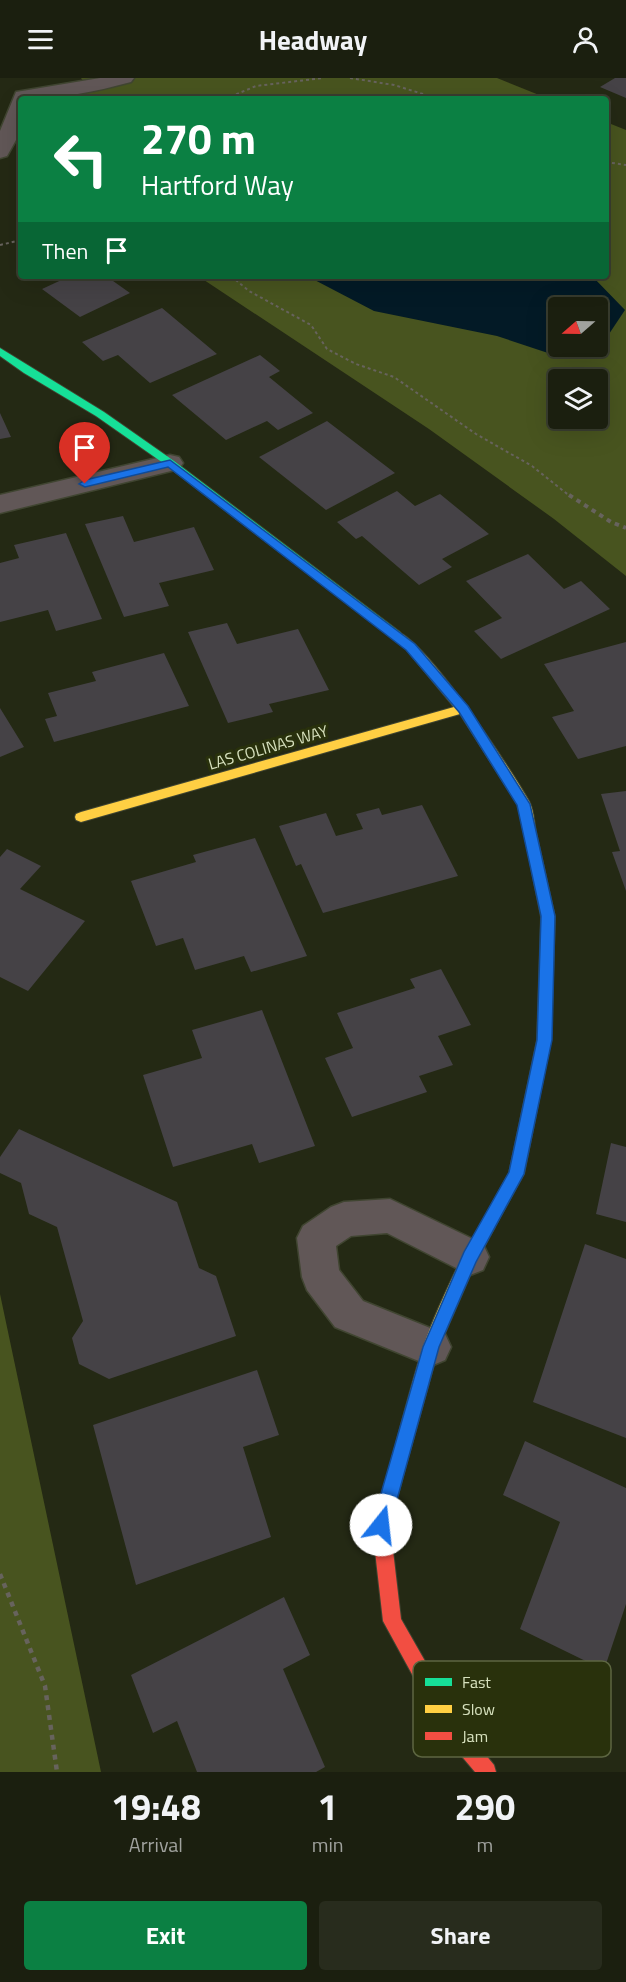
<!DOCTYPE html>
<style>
body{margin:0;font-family:"Titillium Web",sans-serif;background:#282c1d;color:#f1f3f6;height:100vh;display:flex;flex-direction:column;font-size:22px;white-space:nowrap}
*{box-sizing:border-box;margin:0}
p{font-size:20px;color:#a0a29e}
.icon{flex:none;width:33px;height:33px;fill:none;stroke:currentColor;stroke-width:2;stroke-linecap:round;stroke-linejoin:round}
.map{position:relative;height:1694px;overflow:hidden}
.details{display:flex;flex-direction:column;background:#1b1f0f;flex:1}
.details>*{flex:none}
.top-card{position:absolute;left:18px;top:18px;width:591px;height:183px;border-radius:6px;box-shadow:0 6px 24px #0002,0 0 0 2px #393d2f;background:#0b8043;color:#fff;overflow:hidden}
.needle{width:39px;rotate:250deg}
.controls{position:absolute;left:548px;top:219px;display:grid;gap:12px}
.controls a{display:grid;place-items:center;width:60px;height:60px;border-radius:6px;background:#1b1f0f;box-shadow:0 6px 24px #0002,0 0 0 2px #393d2f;font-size:30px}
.pin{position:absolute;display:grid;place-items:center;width:51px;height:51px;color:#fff;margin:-62px -26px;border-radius:50% 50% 50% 0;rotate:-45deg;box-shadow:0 0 6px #0007}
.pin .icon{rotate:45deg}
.me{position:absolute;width:66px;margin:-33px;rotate:16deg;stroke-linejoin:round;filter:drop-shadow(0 0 4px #0008)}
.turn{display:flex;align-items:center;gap:21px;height:126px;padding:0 24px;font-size:27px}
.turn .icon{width:78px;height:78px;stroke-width:2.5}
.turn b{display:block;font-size:42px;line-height:51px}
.then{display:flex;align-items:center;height:57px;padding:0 24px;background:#0003;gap:12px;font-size:22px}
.eta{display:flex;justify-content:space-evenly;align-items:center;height:102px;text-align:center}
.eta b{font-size:36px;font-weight:700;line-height:42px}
.action{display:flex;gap:12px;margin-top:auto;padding:12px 24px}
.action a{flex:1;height:69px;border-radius:6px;background:#0b8043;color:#fff;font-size:24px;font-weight:700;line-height:69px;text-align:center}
.action a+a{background:#282c1d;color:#f1f3f6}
header{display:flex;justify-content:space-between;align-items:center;height:78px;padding:0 24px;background:#1b1f0f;font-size:27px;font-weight:700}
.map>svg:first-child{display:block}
</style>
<header><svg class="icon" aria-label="menu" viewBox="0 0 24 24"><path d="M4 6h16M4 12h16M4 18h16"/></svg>Headway<svg class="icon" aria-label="person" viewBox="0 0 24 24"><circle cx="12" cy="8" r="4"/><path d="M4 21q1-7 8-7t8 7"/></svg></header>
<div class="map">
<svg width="626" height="1694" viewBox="0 0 626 1694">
<rect width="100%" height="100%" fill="#242914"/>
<path fill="#48541f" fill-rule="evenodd" d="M81,0h416l52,21h-480l19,-11z
M606,44l20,8v446l-72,-57 -125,-90 -231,-153h408zM558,230h39v38h-39zM558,302h39v38h-39z
M0,1216l101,478h-101z"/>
<path fill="#031a26" d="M307,198h285l33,34 -24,36h-4v-38h-39v38l35,1 -45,6 -51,-17 -123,-25z"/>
<path fill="#454246" d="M615,0h11v20l-26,-11z
M70,198h36l24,17 -50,24 -38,-28z
M162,230l55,46 -67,29 -32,-28 -15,6 -21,-19z
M260,277l20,16 -11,6 44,36 -35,17 -11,-9 -41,19 -54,-45z
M0,335l11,24 -11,2z
M327,343l68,52 -69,37 -67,-53z
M397,413l18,15 25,-12 49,40 -47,25 10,8 -33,18 -57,-49 -6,3 -19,-17z
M123,438l11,26 60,-15 20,43 -55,13 10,23 -45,11 -39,-93z
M66,455l36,86 -46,12 -8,-21 -48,12v-59l19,-5 -5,-13z
M528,476l36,35 17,-8 29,28 -109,50 -27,-28 28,-13 -36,-37z
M227,545l10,21 61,-15 31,61 -60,14 4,8 -45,11 -40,-91z
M626,564v104l-48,13 -26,-42 22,-6 -30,-47z
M164,575l25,53 -135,36 -9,-23 12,-3 -9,-23 48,-12 -4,-9z
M0,630l24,39 -24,10z
M626,713v100l-14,-39 8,-1 -19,-57z
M422,727l36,71 -135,37 -22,-49 -5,2 -17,-40 47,-13 10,23 27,-7 -7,-15 23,-6 3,7z
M255,760l52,118 -56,16 -7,-16 -49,14 -12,-32 -27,8 -25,-65 65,-19 -3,-7z
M7,771l34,17 -21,23 65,32 -57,70 -28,-14v-120z
M441,891l30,56 -33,11 15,29 -34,11 8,16 -75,25 -27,-59 28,-10 -16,-35 78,-25 -5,-9z
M262,932l53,136 -56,17 -7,-19 -79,23 -30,-92 59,-17 -10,-28z
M19,1051l158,73 22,66 17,8 20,60 -127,43 -30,-15 -7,-26 11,-17 -26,-94 -28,-13 -8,-31 -21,-10v-16z
M611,1065l15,4v75l-30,-8z
M585,1166l41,15v179l-93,-36z
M257,1292l22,65 -36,12 28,90 -135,48 -43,-160z
M525,1363l101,47v116l-22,66 -84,-41 40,-107 -57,-27z
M284,1519l26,58 -27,14 42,98 -9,5h-119l-20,-51 -24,12 -22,-58z"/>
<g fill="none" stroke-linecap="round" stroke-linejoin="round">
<defs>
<path id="street" d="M100,0h34l-3,4c-37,10 -72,17 -110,17v32l-14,25 -7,2v-27l16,-39z
M170,377l9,2 4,6 -4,6 -179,44v-18z
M390,1121l93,45 6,13 -6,13 -13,5 -83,-42 -36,3 -15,10 3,24 24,31 82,33 6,13 -6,13 -14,6 -96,-39 -28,-37 -5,-13 -5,-39 6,-12 28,-19 13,-5z"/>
<path id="fast" d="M0,270l104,64 70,49 226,171 2,3 -2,3h-8l-226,-173 -70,-49 -72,-43 -24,-17z
M530,749l6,5 19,85 -4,123 -27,134 -32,58 -5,2 -5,-2 -3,-5 30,-54 28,-133 4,-123 -17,-85z"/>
<path id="slow" d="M396,553c31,10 114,137 133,170 5,9 5,21 7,31l-1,4h-10l-7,-31 -58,-91 -379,108 -5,-2 -1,-3 1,-3 5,-2 373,-105 -47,-57 -17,-15z
M487,1142l5,2 3,5 -19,35 -37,85 -34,122 -2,6 -6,2 -6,-2 -2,-6c11,-40 21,-80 33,-119 6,-20 51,-125 65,-130z"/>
<path id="jam" d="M397,1383l6,2 2,6 -15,56 11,94 61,107 32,39 2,7h-21l-27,-32 -65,-119 -11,-96 17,-56 2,-6z"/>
</defs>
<use href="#street" stroke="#404531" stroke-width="3"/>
<use href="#fast" stroke="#404531" stroke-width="2"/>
<use href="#slow" stroke="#404531" stroke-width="2"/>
<use href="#jam" stroke="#404531" stroke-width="2"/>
<path stroke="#67635d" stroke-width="2" stroke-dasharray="3 3" stroke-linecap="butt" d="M350,0l44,7 45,14
M225,21l31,-13 67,-8
M606,84l20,3
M0,167l21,-5
M231,198l18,15 62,34 16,24 29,15 38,13 82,57 56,32 39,31"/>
<path stroke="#67635d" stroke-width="4" stroke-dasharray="4.5 4.5" stroke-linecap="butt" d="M569,417l42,27 15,6"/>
<path stroke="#67635d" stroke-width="4.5" stroke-dasharray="5 5" stroke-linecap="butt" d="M0,1496l45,112 12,86"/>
<use href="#street" fill="#615757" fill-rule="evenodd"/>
<use href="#fast" fill="#16e098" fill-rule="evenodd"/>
<use href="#slow" fill="#ffcf43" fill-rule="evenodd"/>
<use href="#jam" fill="#f24e42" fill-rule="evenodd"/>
</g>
<path fill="#1a73e8" stroke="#114b97" stroke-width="1.5" d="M170,382l245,184 53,62 62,98 25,112 -3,124 -28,134 -48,88 -37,85 -49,178 -3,6 -6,2 -6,-2 -3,-6 51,-178 41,-95 45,-80 28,-132 4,-124 -24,-111 -58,-93 -53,-62 -238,-183 -83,20 -6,-3 6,-4z"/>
<g text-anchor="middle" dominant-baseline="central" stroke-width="6" stroke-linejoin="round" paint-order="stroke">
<g font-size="16" fill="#d7e1be" stroke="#29310c">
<text transform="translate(268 669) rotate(-16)">LAS COLINAS WAY</text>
</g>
</g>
<rect x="413" y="1583" width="198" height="96" rx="9" fill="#29310c" stroke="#5d6641" stroke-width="1.5"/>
<rect x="425" y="1600" width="27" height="8" fill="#16e098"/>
<rect x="425" y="1627" width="27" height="8" fill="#ffcf43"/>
<rect x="425" y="1654" width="27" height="8" fill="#f24e42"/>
<g font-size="16" fill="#d7e1be">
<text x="462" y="1610">Fast</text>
<text x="462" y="1637">Slow</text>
<text x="462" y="1664">Jam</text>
</g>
</svg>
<div class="controls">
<a><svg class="needle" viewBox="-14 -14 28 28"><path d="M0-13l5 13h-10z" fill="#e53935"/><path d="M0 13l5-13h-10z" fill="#a0a29e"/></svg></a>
<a><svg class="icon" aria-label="layers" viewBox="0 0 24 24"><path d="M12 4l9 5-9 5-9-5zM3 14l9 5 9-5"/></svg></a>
</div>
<div class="pin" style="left:85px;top:406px;background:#d93025"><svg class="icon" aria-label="arrive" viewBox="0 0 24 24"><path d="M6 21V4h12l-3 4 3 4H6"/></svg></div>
<svg class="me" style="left:381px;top:1447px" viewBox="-20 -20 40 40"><circle r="19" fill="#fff"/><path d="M0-13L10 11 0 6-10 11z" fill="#1a73e8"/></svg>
<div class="top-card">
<div class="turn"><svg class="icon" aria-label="left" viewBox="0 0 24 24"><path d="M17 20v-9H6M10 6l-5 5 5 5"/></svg><div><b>270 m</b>Hartford Way</div></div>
<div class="then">Then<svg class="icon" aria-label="arrive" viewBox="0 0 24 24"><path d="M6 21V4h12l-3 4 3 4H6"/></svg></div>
</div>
</div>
<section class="details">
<div class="eta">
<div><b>19:48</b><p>Arrival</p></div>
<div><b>1</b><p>min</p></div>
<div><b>290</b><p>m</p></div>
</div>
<div class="action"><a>Exit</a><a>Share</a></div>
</section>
